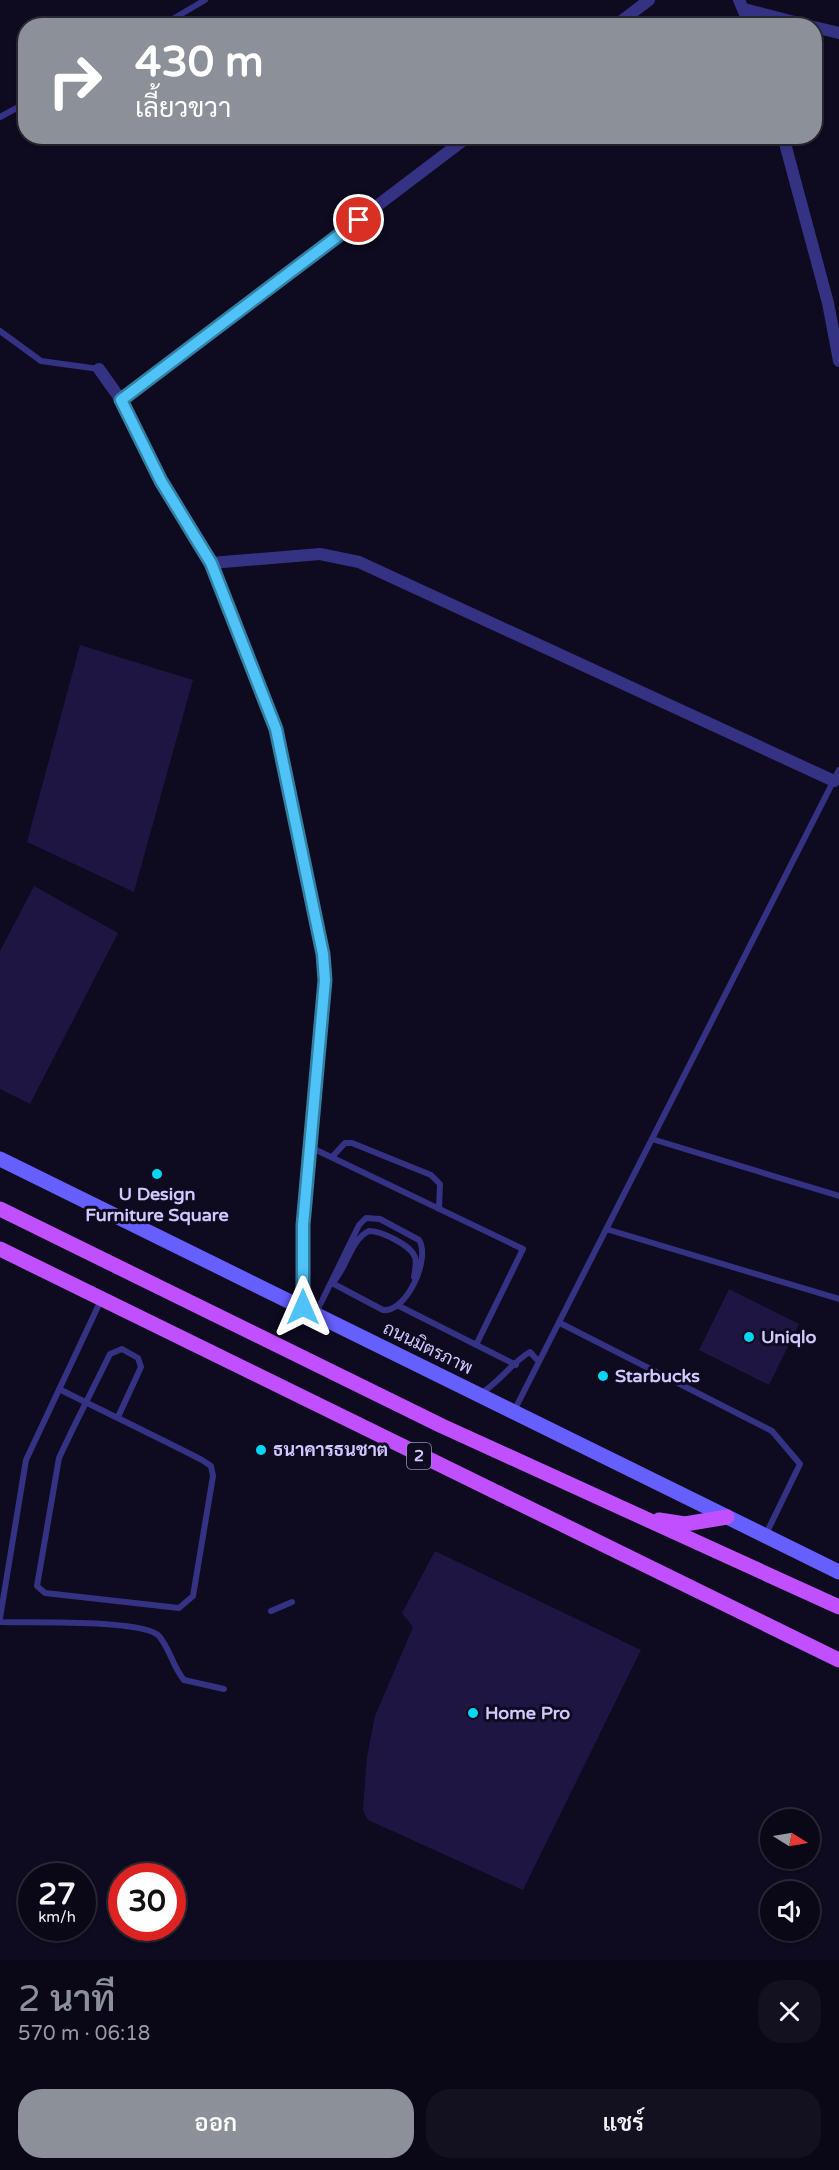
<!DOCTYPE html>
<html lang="th">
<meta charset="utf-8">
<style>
body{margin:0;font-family:"Varela Round",Sarabun,sans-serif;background:#131120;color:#f1f3f6;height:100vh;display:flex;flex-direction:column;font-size:22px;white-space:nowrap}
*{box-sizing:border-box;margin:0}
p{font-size:20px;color:#999aa1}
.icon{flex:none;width:33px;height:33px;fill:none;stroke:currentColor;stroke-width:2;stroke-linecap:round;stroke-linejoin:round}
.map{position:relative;height:1960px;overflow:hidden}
.panel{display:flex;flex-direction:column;background:#0a0817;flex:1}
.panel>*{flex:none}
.hud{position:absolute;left:18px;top:18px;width:804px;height:126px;border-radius:24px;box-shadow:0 2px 4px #0004,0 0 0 2px #2a2936;background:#8c9099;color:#fff;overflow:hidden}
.needle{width:39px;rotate:101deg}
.buttons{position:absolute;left:760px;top:1809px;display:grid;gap:12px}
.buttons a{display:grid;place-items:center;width:60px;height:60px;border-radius:50%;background:#0a0817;box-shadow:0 2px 4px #0004,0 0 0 2px #2a2936;font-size:30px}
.speed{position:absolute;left:18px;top:1863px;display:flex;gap:12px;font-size:30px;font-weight:700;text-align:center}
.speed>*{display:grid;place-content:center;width:78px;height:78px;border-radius:50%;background:#0a0817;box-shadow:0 2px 4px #0004,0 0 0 2px #2a2936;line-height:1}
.speed small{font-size:15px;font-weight:400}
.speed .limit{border:9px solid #d22;background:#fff;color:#111}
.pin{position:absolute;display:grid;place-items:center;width:51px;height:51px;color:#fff;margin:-26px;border:3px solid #fff;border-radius:50%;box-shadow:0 2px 6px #0007}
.me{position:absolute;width:66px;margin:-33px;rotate:0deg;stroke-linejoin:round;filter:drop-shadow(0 0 4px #0008)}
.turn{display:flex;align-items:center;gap:21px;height:126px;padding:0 18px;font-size:27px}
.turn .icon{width:78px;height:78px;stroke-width:2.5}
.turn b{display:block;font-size:42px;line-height:51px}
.round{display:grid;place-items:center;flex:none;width:63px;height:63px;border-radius:24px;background:#131120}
.summary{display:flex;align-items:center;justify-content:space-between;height:102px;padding:0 18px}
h1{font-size:36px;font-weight:600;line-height:45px;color:#8c9099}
.action{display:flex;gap:12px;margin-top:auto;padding:12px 18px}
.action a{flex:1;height:69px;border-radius:24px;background:#8c9099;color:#fff;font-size:24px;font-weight:600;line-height:69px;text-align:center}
.action a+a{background:#131120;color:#f1f3f6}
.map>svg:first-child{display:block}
</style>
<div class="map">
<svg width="839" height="1960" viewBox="0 0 839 1960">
<rect width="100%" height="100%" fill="#0e0a1f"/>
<path fill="#1f1542" d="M80,645l113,35 -59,212 -107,-50z
M34,886l84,47 -88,171 -30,-15v-138z
M729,1289l70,35 -30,61 -70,-35z
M435,1551l206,99 -118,240 -155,-70 -5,-10 4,-53 8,-41 38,-89 -11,-14z"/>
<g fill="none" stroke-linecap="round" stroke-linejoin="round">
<path stroke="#353183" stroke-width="6" d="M161,26l44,-26
M0,117l26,-14
M0,331l41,30 58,8
M652,1139l187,57
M310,1147l213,102 -47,96
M332,1157l13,-14h7l79,32 9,9 -1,25
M606,1229l233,70
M334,1281c13,-14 17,-42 35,-50 12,0 42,14 46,26 2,6 0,14 -1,20
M399,1306l117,59
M316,1313l43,-88 7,-7 14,1 39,21c12,19 -13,73 -36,70l-51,-27
M560,1323l212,108 28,33 -34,70
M59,1389c48,24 96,47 143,71l9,6 2,10 -20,120 -14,12 -134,-15 -8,-7 22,-128c16,-35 34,-69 51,-104l12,-5 16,9 3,9 -23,50
M480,1394c19,-11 32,-32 50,-42l9,10
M514,1411l325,-641
M271,1611l21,-9
M0,1618l26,-158 75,-160
M0,1622c28,1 143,-3 159,14 11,13 14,31 25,44l40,9"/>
<path stroke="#353183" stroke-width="12" d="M739,0l11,26
M744,9l66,17
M615,26l34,-26
M814,27l25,6
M783,136l45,167 11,58
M99,369l22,31 40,81 50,82 65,166 47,225 2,26 -22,245v82
M121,400l348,-264
M211,563l109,-9 39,8 475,219"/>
<path stroke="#665fff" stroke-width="15" d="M0,1159l839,413"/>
<path stroke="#c04fff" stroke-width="15" d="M0,1209l442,217 397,181
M0,1249l839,411
M659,1520l26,4 42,-7"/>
</g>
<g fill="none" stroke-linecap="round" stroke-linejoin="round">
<defs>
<path id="route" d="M303,1307v-82l22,-245 -2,-26 -47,-225 -65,-166 -50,-82 -40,-81 238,-180"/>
</defs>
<use href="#route" stroke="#337fa1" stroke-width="15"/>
<use href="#route" stroke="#4fc3f7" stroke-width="10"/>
</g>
<g fill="#00d7f3" stroke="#0e0a1f" stroke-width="2">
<circle cx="157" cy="1174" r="6"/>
<circle cx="749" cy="1337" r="6"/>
<circle cx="603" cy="1376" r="6"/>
<circle cx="261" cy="1450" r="6"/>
<circle cx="473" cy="1713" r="6"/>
</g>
<g text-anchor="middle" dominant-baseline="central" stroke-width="6" stroke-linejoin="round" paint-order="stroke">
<rect fill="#0e0a1f" stroke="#968fbc" stroke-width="1.5" x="407" y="1443" width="24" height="26" rx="4.5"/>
<g font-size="16" font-weight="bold" fill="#d0c8ff">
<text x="419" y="1456">2</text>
</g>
<g font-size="18" font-weight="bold" fill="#d0c8ff" stroke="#0e0a1f" text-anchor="start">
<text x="157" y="1194" text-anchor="middle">U Design<tspan x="157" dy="21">Furniture Square</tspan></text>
<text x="761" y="1337">Uniqlo</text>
<text x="615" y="1376">Starbucks</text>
<text x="273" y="1450">ธนาคารธนชาต</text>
<text x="485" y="1713">Home Pro</text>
</g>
<g font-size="18" fill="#d0c8ff" stroke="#0e0a1f">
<text transform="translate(428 1348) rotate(26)">ถนนมิตรภาพ</text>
</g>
</g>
</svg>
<div class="buttons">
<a><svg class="needle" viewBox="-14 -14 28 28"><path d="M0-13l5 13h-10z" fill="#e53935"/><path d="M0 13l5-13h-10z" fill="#999aa1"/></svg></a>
<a><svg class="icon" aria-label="sound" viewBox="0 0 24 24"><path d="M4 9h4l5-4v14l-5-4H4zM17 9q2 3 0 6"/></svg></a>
</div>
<div class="speed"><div>27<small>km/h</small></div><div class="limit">30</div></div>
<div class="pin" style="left:359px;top:220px;background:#d93025"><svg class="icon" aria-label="arrive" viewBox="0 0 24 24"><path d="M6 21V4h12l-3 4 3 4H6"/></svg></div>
<svg class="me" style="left:303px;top:1307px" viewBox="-20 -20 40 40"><path d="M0-17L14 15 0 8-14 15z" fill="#4fc3f7" stroke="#fff" stroke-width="4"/></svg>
<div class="hud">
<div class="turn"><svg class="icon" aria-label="right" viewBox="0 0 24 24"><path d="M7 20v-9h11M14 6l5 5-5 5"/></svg><div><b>430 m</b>เลี้ยวขวา</div></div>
</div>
</div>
<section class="panel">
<div class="summary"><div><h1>2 นาที</h1><p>570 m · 06:18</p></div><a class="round"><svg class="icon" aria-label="close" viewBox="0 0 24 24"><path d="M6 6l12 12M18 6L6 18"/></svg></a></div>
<div class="action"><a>ออก</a><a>แชร์</a></div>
</section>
